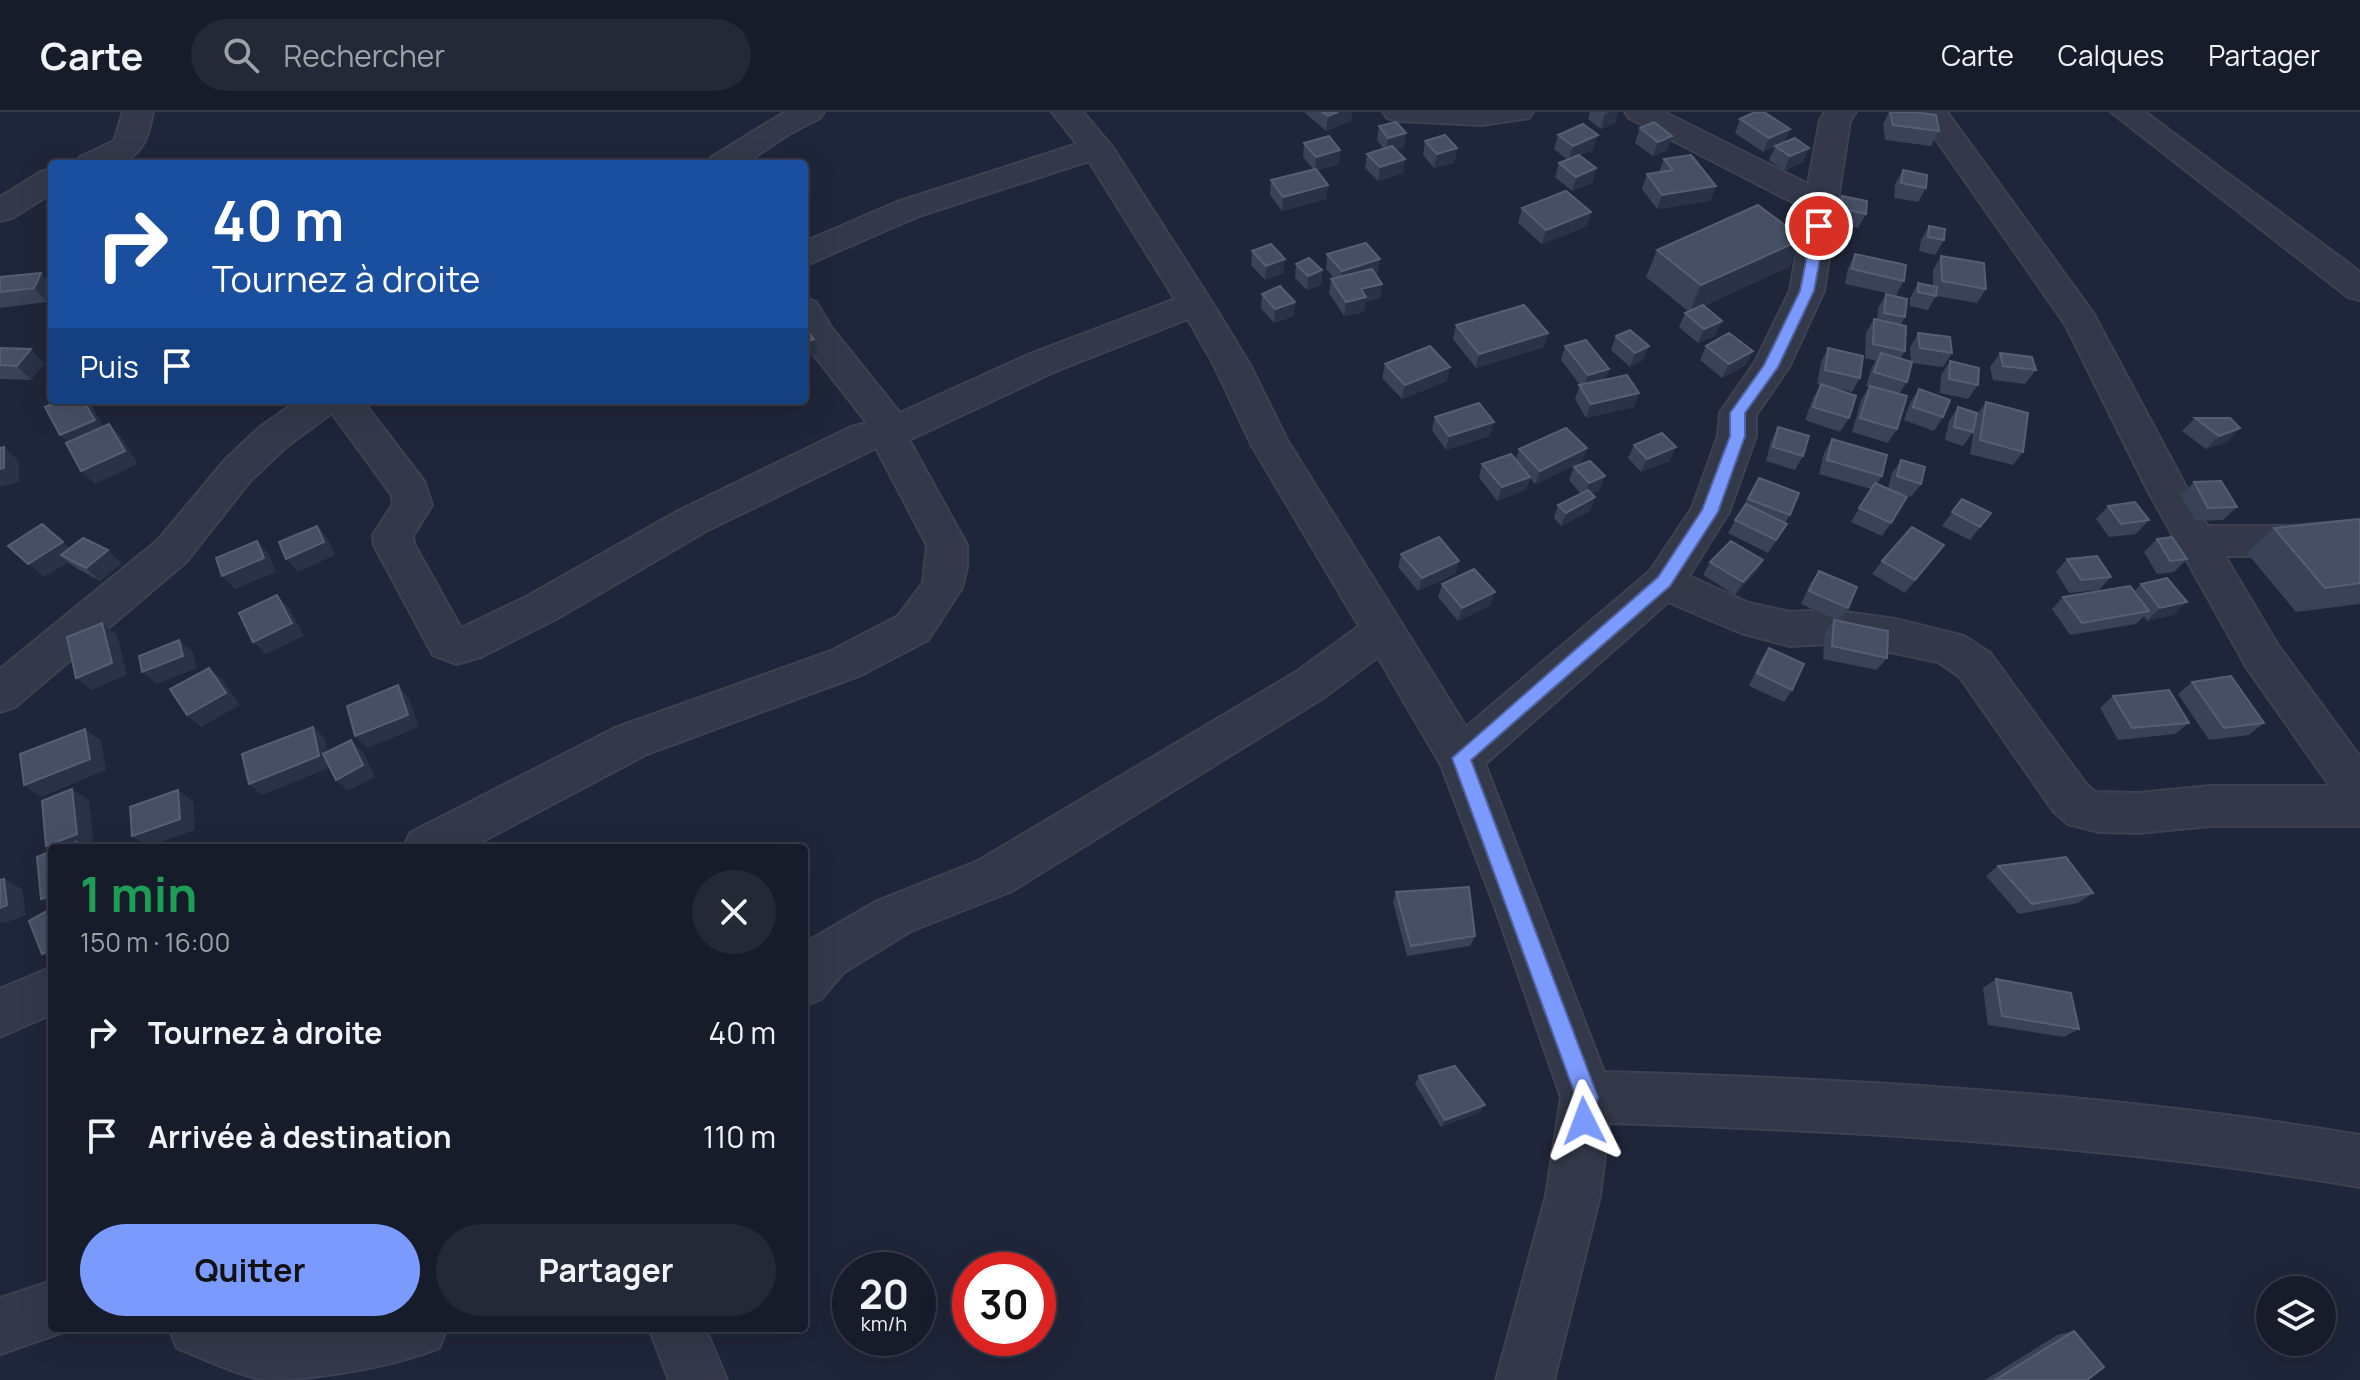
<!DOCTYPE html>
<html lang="fr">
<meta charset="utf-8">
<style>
body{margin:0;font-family:Manrope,sans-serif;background:#242937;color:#f1f3f6;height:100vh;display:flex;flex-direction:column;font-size:30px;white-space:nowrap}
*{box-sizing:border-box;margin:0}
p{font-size:26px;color:#9ea1a9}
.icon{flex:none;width:44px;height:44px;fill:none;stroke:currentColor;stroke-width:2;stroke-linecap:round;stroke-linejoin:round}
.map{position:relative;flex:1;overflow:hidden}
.drawer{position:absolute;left:48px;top:732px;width:760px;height:488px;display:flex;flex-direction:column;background:#171c2b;border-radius:8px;box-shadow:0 8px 32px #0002,0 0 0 2px #363a47}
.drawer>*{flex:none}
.hud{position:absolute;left:48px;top:48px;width:760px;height:244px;border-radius:8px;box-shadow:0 8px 32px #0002,0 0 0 2px #363a47;background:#1a4fa0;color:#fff;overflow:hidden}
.controls{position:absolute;left:2256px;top:1164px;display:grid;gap:16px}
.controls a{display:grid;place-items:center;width:80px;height:80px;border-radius:50%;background:#171c2b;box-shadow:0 8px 32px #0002,0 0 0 2px #363a47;font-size:40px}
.speed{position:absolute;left:832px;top:1140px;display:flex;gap:16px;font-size:40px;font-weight:700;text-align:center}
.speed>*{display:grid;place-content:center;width:104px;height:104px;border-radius:50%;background:#171c2b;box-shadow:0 8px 32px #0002,0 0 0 2px #363a47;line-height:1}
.speed small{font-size:20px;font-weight:400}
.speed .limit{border:12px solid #d22;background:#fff;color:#111}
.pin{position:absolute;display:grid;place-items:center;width:68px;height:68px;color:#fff;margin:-34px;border:4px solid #fff;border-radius:50%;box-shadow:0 2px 8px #0007}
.me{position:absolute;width:88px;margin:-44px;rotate:357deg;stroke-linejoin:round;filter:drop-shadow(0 0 6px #0008)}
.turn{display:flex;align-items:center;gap:28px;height:168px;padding:0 32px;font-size:36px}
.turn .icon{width:104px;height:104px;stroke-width:2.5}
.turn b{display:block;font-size:56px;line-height:68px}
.then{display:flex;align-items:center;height:76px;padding:0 32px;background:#0003;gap:16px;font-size:30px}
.round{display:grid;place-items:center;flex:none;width:84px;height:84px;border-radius:42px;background:#242937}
.summary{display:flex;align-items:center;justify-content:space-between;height:136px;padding:0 32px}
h1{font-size:48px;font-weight:700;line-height:60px;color:#1e9e55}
.action{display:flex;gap:16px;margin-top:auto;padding:16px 32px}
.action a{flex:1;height:92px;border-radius:48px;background:#7b9afd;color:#111;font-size:32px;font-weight:700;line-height:92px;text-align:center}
.action a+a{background:#242937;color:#f1f3f6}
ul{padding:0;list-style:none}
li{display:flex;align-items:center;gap:24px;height:104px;padding:0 32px}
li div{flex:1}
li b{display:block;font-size:30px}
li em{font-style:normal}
header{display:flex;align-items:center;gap:48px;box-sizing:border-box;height:112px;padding:0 40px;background:#171c2b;border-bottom:2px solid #363a47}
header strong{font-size:38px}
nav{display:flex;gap:44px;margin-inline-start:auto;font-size:28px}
.search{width:560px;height:72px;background:#242937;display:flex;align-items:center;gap:20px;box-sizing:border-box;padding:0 28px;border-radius:44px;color:#9ea1a9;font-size:30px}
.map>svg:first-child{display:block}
</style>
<header>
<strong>Carte</strong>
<div class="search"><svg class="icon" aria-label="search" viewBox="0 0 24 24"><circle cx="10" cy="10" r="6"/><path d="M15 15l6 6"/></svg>Rechercher</div>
<nav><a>Carte</a><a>Calques</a><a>Partager</a></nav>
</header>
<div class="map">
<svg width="2360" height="1268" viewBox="0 0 2360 1268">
<rect width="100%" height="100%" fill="#1f2639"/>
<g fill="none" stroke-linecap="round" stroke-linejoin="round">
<defs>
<path id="minor" d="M123,0h30c-9,54 -30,52 -78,52l5,-7 34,-16z
M785,0h39l-4,6 -31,16 -45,30h-37l5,-7z
M1052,0h31l30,36 100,156 37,61 37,75 179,287 184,-156 42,-63 26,-72 2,-23 35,-51 35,-71 14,-83 -175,-90 -4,-6h39l144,72 12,-64 5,-8h31l-6,9 -26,170 -35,76 -33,48v21l-27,76 -40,64 60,27 41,9 40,-2 65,9 69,17 26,17 96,131 9,8 43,1 72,-7h120l-83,-118 -100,-179 -82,-165 -148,-212h30l146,201 114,213h84l69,-6v30l-69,6h-66l52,88 83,113v69h-150l-72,7 -39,-1 -31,-8 -14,-12 -94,-135 -22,-15 -43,-9 -65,-9 -40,2 -49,-13 -73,-31 -183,162 119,308c253,7 505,21 756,63v52c-249,-42 -499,-56 -751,-64l-9,73 -46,184h-58l50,-184 15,-99 -66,-190 -54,-142 -63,-108 -52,39 -314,195 -101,40 -67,41 -23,27 -17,7v-59l6,-7 67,-39 101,-40 318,-189 63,-46 -108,-182 -37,-79 -26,-46 -132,52 -147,69 58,105v22l-5,21 -34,52 -67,35 -214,79 -177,94h-67l7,-15 205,-105 216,-77 67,-35 25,-33 4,-38 -51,-97 -170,83 -150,88 -75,38 -25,7 -23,-9 -59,-110 -1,-10 20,-31 -2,-10 -59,-81 -46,34 -35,33 -65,82 -171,145 -15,5v-43l158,-129 67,-80 35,-33 39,-27h63l62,81 8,24 -19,31 1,8 47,84 65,-31 152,-86 173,-84 16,-4 -63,-81v-44l12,4 15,25 69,86 130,-59 145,-55 -86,-138 -170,55 -115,50v-24l93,-40 180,-58z
M1383,0h150l-4,6 -47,7 -84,-4 -11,-3z
M2111,0h34l215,160v28l-12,-3z
M52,57v24l-40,25 -12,3v-24l41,-25z
M52,855v47l-52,23v-48z
M52,1169v47l20,1 -72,25v-56z
M169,1216l118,2 160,-2 -8,20c-46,19 -125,32 -175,32 -29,-6 -60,-21 -87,-32z
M649,1216h56l22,52h-58z"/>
</defs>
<use href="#minor" stroke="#3c4253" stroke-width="4"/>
<use href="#minor" fill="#333949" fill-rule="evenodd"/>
</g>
<path fill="#3a4258" d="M1304,0h48l-1,9 -25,10z
M1590,0h28l-3,11 -14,6 -13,-10z
M1889,0h25l25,19 -8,15 -46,-6 -2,-16z
M1740,7l50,10 -6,13 25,6 -6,14 -19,9 -15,-11 6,-13 -12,5 -28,-19z
M1654,10l13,28 -14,6 -18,-13 5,-15z
M1379,14l25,22 -8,2 9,9 -2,14 -25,8 -13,-13 2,-14 16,-6 -6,-8z
M1558,23l35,15 -13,5 16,13 -4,15 -20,8 -17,-14 4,-14 9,-3 -14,-11z
M1425,29l32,7 -3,15 -20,5 -11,-13z
M1304,31l36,7 -1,14 -22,6 11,15 -2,14 -44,12 -12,-16 1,-15 42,-11 -10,-12z
M1664,47l52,27 -6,15 -53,8 -15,-20 5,-15 12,-2z
M1903,58l23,18 -8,14 -24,-4 1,-14z
M1842,84l24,18 -8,14 -25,-5 2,-12z
M1522,96l69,4 -4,14 -45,18 -24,-21z
M1929,114l15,14 -9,15 -16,-4 2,-11z
M1657,138l133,16 -86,40 11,30 -17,7 -19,-16 6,-14 3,-2 -42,-34z
M1252,139l32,22 -19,7 -14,-15z
M1327,142l51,19 -3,1 7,10 -2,14 -15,4 -1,10 -20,4 -15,-23 2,-14 3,-1 -8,-9z
M1855,142l49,27 -8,14 -51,-11 3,-16z
M1941,144l45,33 -9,14 -41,-7 -8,14 -18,-4v-8l8,-15 15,3v-16z
M1296,152l26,6 -1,15 -14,5 -12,-12z
M0,165l51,16 -4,9 -47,6z
M1262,182l32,22 -20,7 -13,-15z
M1886,182l19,23 -4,7 4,27 -5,8 11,3 -1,-14 8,-15 34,20 -9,14 -31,-4 -5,19 -8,12 -2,35 -9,14 -36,-11 9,-32 8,-13 -3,-1 6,-19 4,-6 -11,-3 1,-25 8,-14h3l1,-11z
M1456,213l92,8 -4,14 -68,21 -23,-29z
M1616,224l27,24 -13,7 -19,-17z
M1565,234l44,23 -4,11 34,13 -5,14 -48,11 -11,-19 5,-14 -19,-25z
M1706,234l40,19 -24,13 -22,-18z
M0,236l44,15 -13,17 -31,-1z
M1828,236l32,30 -8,14 -27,-6 24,32 -9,14 -35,-12 8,-22 8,-13 -4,-1 4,-22z
M2000,241l36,17 -11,14 -32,-4 -3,-13z
M1950,249l28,24 -10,14 -28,-6 1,-18z
M1385,252l62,17 -45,18 -20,-21z
M1919,277l24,28 -9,14 -30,-11 6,-17z
M1986,290l37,50 -10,13 -43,-11 6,-38z
M1958,295l15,25 -10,14 -18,-6 4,-19z
M1435,305l55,19 -44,14 -14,-20z
M2195,306l45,10 -13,14 -21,7 -24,-18z
M1778,315l25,29 -8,14 -29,-9 5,-20z
M1832,327l50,37 -5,8 11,5 4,-16 9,-13 20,24 -10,13 -13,-4 -7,30 -9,13 -31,-14 20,-33 -52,-15 5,-21z
M1634,333l36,16 -29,11 -13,-14z
M1519,337l63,13 -47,22 -5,-6 -4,12 -29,11 -18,-24 3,-13 34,-5z
M1574,355l26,23 -9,4 -1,17 -29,15 -7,-8 4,-13 23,-11 -12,-14z
M1759,366l31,37 -5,8 2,1 -19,29 -40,-20z
M2194,370l43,25 -14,13 -28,1 -14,-26z
M1962,387l29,14 -21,27 -28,-14z
M2108,394l41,14 -13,14 -27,3 -13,-18z
M2360,407v85l-64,8 -49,-59 27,-25z
M42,412l28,24 52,15 -22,18 -24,-13 -8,-6 -24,15z
M2157,427l30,20 -13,13 -17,2 -13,-22z
M1944,433l-39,48 -33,-19 10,-13z
M1401,442l58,7 -4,13 -37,17 -20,-24z
M2067,447l44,18 -12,13 -30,3 -13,-21z
M1763,448l-8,13 -20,22 -32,-20 7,-13z
M1819,459l29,37 -9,13 -38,-17 9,-20z
M1442,472l49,21 -33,16 -20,-24z
M2141,472l32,31 -26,6 -3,-5 -8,8 -66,11 -18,-26 11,-12 71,-6z
M1834,508l53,38 -10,12 -54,-11 2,-27z
M1769,536l23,42 -8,12 -35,-16 12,-26z
M2192,570l72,41 -15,12 -40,5 -31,-46z
M2113,584l76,27 -14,11 -57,6 -18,-32z
M1998,754l95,27 -15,10 -59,11 -33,-38z
M1396,780l79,44 -5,10 -63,10 -14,-54z
M1996,867l83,50 -15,8 -76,-12 -5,-37z
M1419,964l61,36 -39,15 -26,-43z
M2074,1219l13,49h-102l72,-45z"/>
<path fill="#2a3247" d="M1338,0h14l-1,9 -25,10 2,-15z
M1610,0h8l-3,11 -14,6 4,-15z
M1790,17l-7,14 -20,9 6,-14z
M1406,21l-2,15 -18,4 2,-14z
M1598,23l-5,15 -24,10 4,-14z
M1672,24l-5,14 -14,6 5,-14z
M1457,36l-3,15 -20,5 3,-14z
M1809,36l-6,14 -19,9 6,-15z
M1340,38l-1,14 -24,7 1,-14z
M1405,47l-2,14 -25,8 2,-14z
M1596,56l-4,15 -20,8 4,-14z
M1328,73l-2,14 -44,12 1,-14z
M1716,74l-6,15 -53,8 5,-14z
M1591,100l-4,14 -45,18 4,-14z
M1803,127l-13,27 -101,47 12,-28z
M1285,147l-1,14 -19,7 1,-14z
M1380,147l-2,14 -38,12 2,-14z
M1322,158l-1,15 -14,5 1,-14z
M41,161l11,12v6l-5,11 -13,-14z
M1382,172l-2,14 -15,4 -1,10 -20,4 2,-14 15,-13z
M1295,190l-1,14 -20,7 1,-14z
M1722,209l-7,15 -17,7 6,-14z
M1548,221l-4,14 -68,21 3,-14z
M814,227l4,14 -14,6v-16z
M1649,234l-6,14 -13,7 5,-14z
M31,237l13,14 -13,17 -14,-14z
M1753,239l-7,14 -24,13 7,-14z
M1450,255l-3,14 -45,18 3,-14z
M1609,257l-5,14 -21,6 5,-14z
M1639,281l-5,14 -48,11 5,-14z
M83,288h3l6,6 16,28 -34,15 -14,-14z
M1494,310l-4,14 -44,14 3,-14z
M109,312l13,14 16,26 -43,20 -14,-13z
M2240,316l-13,14 -21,7 13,-13z
M4,335l15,14v21l-19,5v-18z
M1676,335l-6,14 -29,11 6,-13z
M1587,336l-5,14 -47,22 5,-13z
M1605,364l-5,14 -16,7 5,-14z
M1530,365l-4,13 -29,11 5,-14z
M1595,385l-5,14 -29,15 5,-13z
M317,414l11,13 7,16 -37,17 -12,-13z
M257,429l12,13 7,18 -41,17 -13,-13z
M63,430l15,14 -17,-1 7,7 -24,15 -16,-13z
M108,438l14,13 -22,18 -14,-13z
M1763,448l-8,13 -20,22 8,-13z
M1459,449l-4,13 -37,17 4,-13z
M1495,480l-4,13 -33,16 4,-13z
M277,483l12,13 15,28 -38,18 -13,-12z
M2187,490l-14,13 -26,6 13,-13z
M102,511l15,12 10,40 -35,15 -16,-12z
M179,528l14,12 4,16 -40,16 -15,-12z
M209,556l14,12 17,25 -39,22 -14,-12z
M398,573l11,13 10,29 -52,21 -12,-12z
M313,615l12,11 6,29 -69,28 -13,-11z
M85,617l16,11 5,30 -65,27 -17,-12z
M351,628l12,12 12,25 -27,14 -12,-11z
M72,677l17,11 5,45 -8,3h-34v2l-6,-4z
M178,678l15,11 2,29 -47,17 -16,-11z
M4,767l18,10 4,26 -21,8 -5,-2v-13z
M52,783v11l-11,-7z
M52,837v11l-10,-6z
M1485,993l-5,7 -39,15 4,-7z"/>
<path fill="#464f64" stroke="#565e73" stroke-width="2" d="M1322,0h16l-10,4z
M1755,0h9l26,17 -21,9 -29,-19z
M1890,0h24l22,3 3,16 -46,-6z
M1396,10l10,11 -18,5 -9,-12z
M1654,10l18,14 -14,6 -18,-14z
M1583,12l15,11 -25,11 -15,-11z
M1445,23l12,13 -20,6 -12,-13z
M1329,24l11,14 -24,7 -12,-14z
M1795,26l14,10 -19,8 -15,-10z
M1392,34l13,13 -25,8 -13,-13z
M1579,43l17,13 -20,9 -17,-14z
M1691,43l25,31 -54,9 -15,-21 26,-4 -9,-11z
M1316,57l12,16 -45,12 -12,-17z
M1903,58l24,5 -1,13 -25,-5z
M1566,79l25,21 -45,18 -24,-22z
M1842,84l25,5 -1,13 -26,-6z
M1758,93l45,34 -102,46 -44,-35z
M1929,114l16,3 -1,11 -16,-3z
M1366,131l14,16 -38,12 -15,-17z
M1271,132l14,15 -19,7 -14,-15z
M1855,142l51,11 -2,16 -52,-12z
M1941,144l43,7 2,26 -44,-8z
M1309,146l13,12 -14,6 -12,-12z
M1372,157l10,15 -21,5 5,8 -20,5 -15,-23z
M41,161l-7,15 -34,4v-15z
M52,169v15l-5,-13z
M1918,171l19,4 -1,9 -18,-4z
M1280,174l15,16 -20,7 -13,-15z
M1886,182l21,5 -2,18 -21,-4z
M1524,193l24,28 -69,21 -23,-29z
M1703,193l19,16 -18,8 -19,-16z
M1874,207l32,7 -1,25 -32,-7z
M804,216l10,11 -10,4z
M1630,218l19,16 -14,7 -19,-17z
M1729,221l24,18 -24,13 -23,-18z
M1918,221l32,4 2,16 -32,-5z
M1586,228l23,29 -21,6 -23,-29z
M1430,234l20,21 -45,18 -20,-21z
M0,236l31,1 -14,17 -17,-1z
M1828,236l35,8 -3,22 -35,-8z
M1881,241l31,9 -5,20 -33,-10z
M2000,241l32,4 4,13 -33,-4z
M1950,249l29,7 -1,17 -29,-6z
M1627,263l12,18 -48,11 -12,-19z
M1821,272l35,12 -7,22 -36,-11z
M1870,274l37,10 -10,33 -37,-11z
M1919,277l31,11 -7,17 -30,-10z
M61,288h22l12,20 -35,15 -15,-28z
M1986,290l42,11 -5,39 -43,-12z
M1479,291l15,19 -45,14 -14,-19z
M1958,295l19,6 -4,19 -19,-5z
M2195,306h35l10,10 -21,8z
M109,312l16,27 -44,20 -15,-28z
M1778,315l31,9 -6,20 -30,-9z
M1566,316l21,20 -47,23 -21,-22z
M1662,321l14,14 -29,12 -13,-14z
M1832,327l55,16 -5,21 -55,-16z
M4,335v21l-4,1v-21z
M1511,342l19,23 -28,10 -20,-23z
M1901,348l24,7 -4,17 -24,-8z
M1590,349l15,15 -16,7 -15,-16z
M1759,366l40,15 -9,22 -42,-16z
M2221,369l16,26 -29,1 -14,-26z
M1875,371l32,14 -16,26 -32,-15z
M1588,378l7,7 -29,16 -8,-8z
M1962,387l29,14 -11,14 -28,-15z
M2135,390l14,18 -28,4 -13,-18z
M1746,392l41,20 -11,16 -41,-20z
M2360,407v64l-35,5 -51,-60z
M42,412l21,18 -35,22 -20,-18z
M317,414l7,16 -38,17 -7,-17z
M1912,415l32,18 -29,35 -33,-19z
M1439,425l20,24 -37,17 -21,-24z
M2172,425l15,22 -17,2 -13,-22z
M83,426l25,12 -22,18 -25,-13z
M257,429l7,17 -42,18 -6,-18z
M1731,429l32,19 -20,22 -33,-20z
M2097,444l14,21 -30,3 -14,-21z
M1474,457l21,23 -33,16 -20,-24z
M1819,459l38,16 -9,21 -39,-17z
M2167,466l20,24 -27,6 -19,-24z
M2130,474l19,25 -67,12 -19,-26z
M277,483l15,28 -39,19 -14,-29z
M1834,508l54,11 -1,27 -55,-12z
M102,511l10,40 -36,15 -9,-41z
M179,528l4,16 -41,16 -3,-16z
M1769,536l35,16 -12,26 -35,-17z
M209,556l17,25 -39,22 -17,-26z
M2231,564l33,47 -40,5 -32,-46z
M398,573l10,30 -53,21 -8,-30z
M2169,578l20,33 -57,5 -19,-32z
M313,615l6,29 -70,28 -7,-30z
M85,617l5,30 -66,26 -4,-31z
M351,628l12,25 -27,15 -13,-26z
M72,677l5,45 -31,12 -4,-45z
M178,678l2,29 -48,17 -2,-29z
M76,730v6h-15z
M52,739v44l-11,4 -4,-42z
M2066,745l27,36 -61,11 -34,-38z
M4,767l3,26 -7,3v-28z
M1469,775l6,49 -64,10 -15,-54z
M52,796v41l-10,5 -13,-33z
M1996,867l75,14 8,36 -77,-13z
M1455,954l30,39 -40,15 -26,-44z
M2074,1219l30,36 -17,13h-92z"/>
<path fill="#7b9afd" stroke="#5064a4" stroke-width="2" d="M1819,109l7,5 -12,65 -36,76 -33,46v23l-27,76 -48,74 -199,174 127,337 -7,32 -7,3 -8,-3 -3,-8 3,-24 -124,-339 206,-181 44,-67 28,-74v-23l34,-48 36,-74 13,-65z"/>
</svg>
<div class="controls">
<a><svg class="icon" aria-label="layers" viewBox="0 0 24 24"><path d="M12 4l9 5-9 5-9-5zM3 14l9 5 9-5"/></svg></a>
</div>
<div class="speed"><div>20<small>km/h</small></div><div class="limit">30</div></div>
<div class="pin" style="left:1819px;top:114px;background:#d93025"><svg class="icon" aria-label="arrive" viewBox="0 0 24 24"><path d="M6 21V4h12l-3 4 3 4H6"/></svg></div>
<svg class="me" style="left:1584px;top:1009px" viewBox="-20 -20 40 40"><path d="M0-17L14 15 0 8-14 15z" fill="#7b9afd" stroke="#fff" stroke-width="4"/></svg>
<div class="hud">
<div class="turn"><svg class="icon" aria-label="right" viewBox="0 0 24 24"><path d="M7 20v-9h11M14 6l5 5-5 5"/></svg><div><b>40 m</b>Tournez à droite</div></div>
<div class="then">Puis<svg class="icon" aria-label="arrive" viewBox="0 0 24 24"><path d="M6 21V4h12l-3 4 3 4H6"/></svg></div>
</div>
<section class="drawer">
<div class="summary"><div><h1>1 min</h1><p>150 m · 16:00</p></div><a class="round"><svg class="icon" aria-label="close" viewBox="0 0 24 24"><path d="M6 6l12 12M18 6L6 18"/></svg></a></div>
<ul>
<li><svg class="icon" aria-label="right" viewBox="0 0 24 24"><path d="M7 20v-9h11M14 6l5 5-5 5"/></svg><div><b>Tournez à droite</b></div><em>40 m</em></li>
<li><svg class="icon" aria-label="arrive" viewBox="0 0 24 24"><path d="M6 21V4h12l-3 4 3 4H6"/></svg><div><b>Arrivée à destination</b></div><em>110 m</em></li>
</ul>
<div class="action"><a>Quitter</a><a>Partager</a></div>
</section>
</div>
